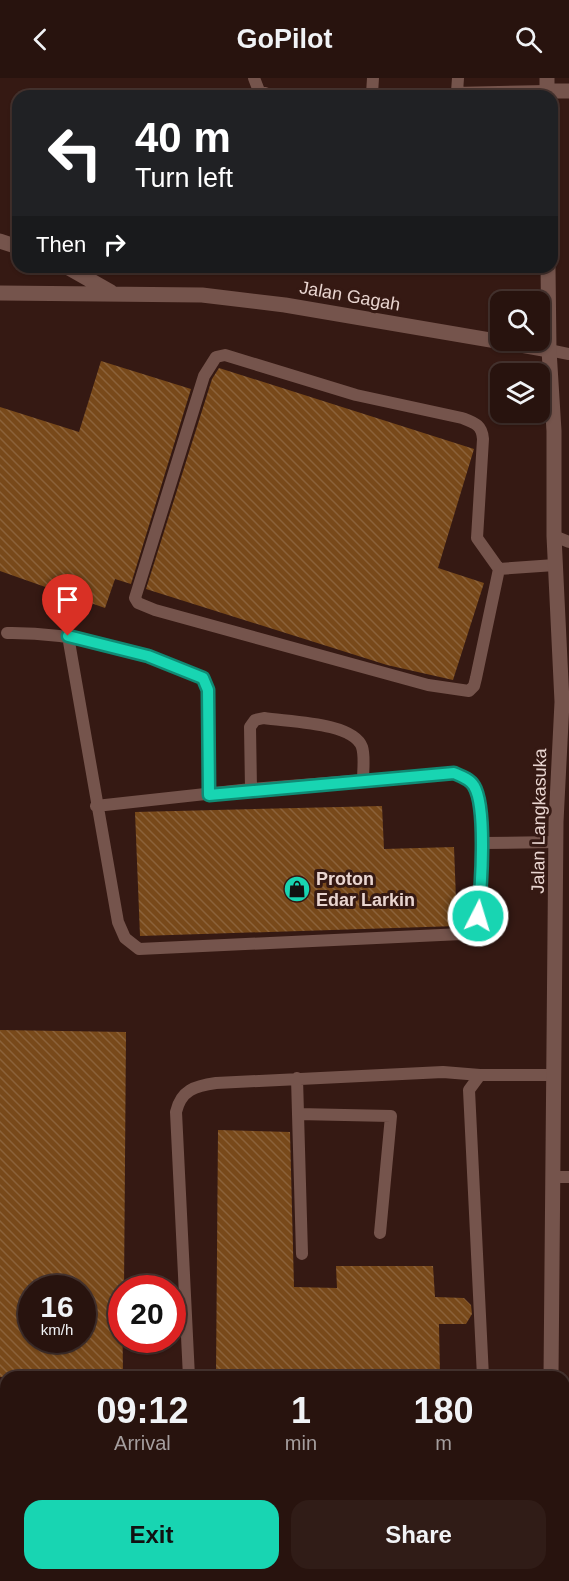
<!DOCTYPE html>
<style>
body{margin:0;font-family:Arial,sans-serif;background:#301c17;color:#f1f3f6;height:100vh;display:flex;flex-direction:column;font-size:22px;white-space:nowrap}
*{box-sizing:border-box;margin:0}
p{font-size:20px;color:#a59e9e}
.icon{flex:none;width:33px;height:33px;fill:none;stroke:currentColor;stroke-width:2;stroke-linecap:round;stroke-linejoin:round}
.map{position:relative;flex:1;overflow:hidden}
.details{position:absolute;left:0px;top:1293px;width:570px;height:210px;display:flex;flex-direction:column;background:#28130e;border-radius:18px 18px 0 0;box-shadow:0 2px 4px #0004,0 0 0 2px #44322e}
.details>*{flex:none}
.guide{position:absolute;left:12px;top:12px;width:546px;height:183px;border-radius:18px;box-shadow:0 2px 4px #0004,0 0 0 2px #44322e;background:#202124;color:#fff;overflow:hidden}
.fabs{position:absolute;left:490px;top:213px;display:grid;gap:12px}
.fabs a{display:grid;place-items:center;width:60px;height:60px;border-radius:12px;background:#28130e;box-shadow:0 2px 4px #0004,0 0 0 2px #44322e;font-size:30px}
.speed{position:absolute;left:18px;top:1197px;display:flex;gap:12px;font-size:30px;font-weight:700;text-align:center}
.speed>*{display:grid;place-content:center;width:78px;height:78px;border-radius:50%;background:#28130e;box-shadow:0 2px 4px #0004,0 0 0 2px #44322e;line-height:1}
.speed small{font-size:15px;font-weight:400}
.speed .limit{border:9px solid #d22;background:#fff;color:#111}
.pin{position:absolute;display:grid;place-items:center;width:51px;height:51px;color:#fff;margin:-62px -26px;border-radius:50% 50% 50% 0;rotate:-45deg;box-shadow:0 0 6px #0007}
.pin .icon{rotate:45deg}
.me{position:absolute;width:66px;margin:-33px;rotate:5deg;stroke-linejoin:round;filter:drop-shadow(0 0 4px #0008)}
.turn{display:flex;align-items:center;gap:21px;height:126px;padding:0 24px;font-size:27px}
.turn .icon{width:78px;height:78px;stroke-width:2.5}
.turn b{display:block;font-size:42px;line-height:51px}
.then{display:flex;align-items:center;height:57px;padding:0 24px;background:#0003;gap:12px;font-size:22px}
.eta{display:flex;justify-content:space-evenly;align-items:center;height:102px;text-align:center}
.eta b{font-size:36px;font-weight:600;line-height:42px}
.action{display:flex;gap:12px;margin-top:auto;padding:12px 24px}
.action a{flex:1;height:69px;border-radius:18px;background:#18d5b2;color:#111;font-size:24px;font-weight:600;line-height:69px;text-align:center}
.action a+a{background:#301c17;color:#f1f3f6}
header{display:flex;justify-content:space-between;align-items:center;height:78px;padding:0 24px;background:#28130e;font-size:27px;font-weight:600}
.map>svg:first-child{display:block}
</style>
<header><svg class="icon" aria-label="back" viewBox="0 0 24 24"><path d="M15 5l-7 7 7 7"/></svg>GoPilot<svg class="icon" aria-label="search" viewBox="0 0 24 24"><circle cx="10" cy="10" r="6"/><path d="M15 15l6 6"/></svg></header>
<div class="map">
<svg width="569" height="1503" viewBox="0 0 569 1503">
<defs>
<pattern id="building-back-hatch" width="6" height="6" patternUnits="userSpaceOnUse" patternTransform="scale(1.5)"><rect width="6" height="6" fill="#78491a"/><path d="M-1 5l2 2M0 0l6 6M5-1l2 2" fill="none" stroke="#8b623a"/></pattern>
</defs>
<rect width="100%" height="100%" fill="#351913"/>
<path fill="url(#building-back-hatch)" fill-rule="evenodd" d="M101,283l90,28 -60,195 -16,-5 -10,29 -105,-37v-164l79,25z
M219,290l255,81 -36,119 46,15 -31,97 -66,-15 -241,-76 66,-210z
M382,728l2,43 70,-2 3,79 -317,10 -5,-124z
M0,952l126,2 -2,256h-2l1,89h-123zM32,1210h50v52h-50z
M218,1052l72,2 4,155 43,1 -1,-22h97l2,31 29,1 7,7 1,9 -6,10h-27l1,53h-224z"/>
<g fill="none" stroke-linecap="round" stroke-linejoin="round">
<path stroke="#75544c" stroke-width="12" d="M254,0l5,13 14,5
M457,14l1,-14
M372,16l1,-16
M318,18l229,-5
M549,272l20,4
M554,458l15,6
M499,491l-23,109 -2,8 -5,5 -41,-6 -273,-75 -17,-7 -3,-5 69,-222 12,-19 9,-2 131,40 106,23c13,5 20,7 21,21l-6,99 22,31 56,-4
M7,555c67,-1 135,18 196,45l5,12 1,105
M68,558l50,286 7,16 14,11 323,-15 11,-7 6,-11c2,-27 8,-109 -5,-130 -5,-7 -13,-10 -20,-13l-203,16 -155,17
M251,711l-1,-62 5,-7 9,-2c24,4 89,4 98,29 3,9 1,23 1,33
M483,765l73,-1
M297,1000l1,36 93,2 -11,117
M298,1036l4,140
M555,1099h14
M189,1299l-13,-265c5,-22 19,-26 40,-29l227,-11 37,3
M483,1299l-14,-287 11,-15h75
M564,1408h5
M564,1489l5,4
M199,1497l1,6
M479,1503v-6"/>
<path stroke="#75544c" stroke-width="15" d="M547,13h22
M0,163l18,6
M67,189l44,25
M0,215l202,2 83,10 264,45"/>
<path stroke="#75544c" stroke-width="15" d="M547,18v-18
M548,189l1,83 5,81v105l8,166 -6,120 -5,555
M551,1503v-6"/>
</g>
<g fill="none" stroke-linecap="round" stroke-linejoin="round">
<defs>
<path id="route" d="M68,558l80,20 55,22 5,12 1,105 245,-22c7,3 16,6 20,13 13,21 7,103 4,130"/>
</defs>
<use href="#route" stroke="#108a74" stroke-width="15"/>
<use href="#route" stroke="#18d5b2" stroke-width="10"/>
</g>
<defs>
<symbol id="shop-disc" viewBox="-11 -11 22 22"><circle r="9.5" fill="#18d5b2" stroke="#351913"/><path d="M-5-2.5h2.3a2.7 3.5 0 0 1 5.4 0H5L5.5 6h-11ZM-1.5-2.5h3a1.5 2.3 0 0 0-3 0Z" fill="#111"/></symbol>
</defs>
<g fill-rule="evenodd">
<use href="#shop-disc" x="282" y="796" width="30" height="30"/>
</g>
<g text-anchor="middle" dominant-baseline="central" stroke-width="6" stroke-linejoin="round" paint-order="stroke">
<g font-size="18" fill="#e9d5d0" stroke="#351913">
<text transform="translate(350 218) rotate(10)">Jalan Gagah</text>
<text transform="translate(539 743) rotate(-89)">Jalan Langkasuka</text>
</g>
<g font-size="18" font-weight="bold" fill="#e9d5d0" stroke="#351913" text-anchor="start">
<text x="316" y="801">Proton<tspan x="316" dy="21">Edar Larkin</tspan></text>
</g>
</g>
</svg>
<div class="fabs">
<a><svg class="icon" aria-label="search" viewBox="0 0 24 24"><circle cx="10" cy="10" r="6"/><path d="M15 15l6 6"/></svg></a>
<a><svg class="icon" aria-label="layers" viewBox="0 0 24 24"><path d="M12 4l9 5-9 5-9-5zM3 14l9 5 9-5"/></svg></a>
</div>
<div class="speed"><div>16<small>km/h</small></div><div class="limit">20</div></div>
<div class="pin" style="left:68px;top:558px;background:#d93025"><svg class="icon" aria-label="arrive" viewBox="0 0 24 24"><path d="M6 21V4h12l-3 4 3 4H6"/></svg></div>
<svg class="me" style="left:478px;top:838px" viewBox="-20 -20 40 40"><circle r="17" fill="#18d5b2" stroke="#fff" stroke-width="3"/><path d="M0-11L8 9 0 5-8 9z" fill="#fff"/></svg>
<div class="guide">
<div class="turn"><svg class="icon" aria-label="left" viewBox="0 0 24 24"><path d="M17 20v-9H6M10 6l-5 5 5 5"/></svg><div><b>40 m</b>Turn left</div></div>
<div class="then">Then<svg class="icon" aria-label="right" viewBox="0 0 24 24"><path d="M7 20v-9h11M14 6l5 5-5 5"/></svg></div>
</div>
<section class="details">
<div class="eta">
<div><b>09:12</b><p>Arrival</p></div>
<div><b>1</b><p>min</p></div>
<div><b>180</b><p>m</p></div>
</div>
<div class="action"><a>Exit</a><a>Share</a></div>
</section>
</div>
